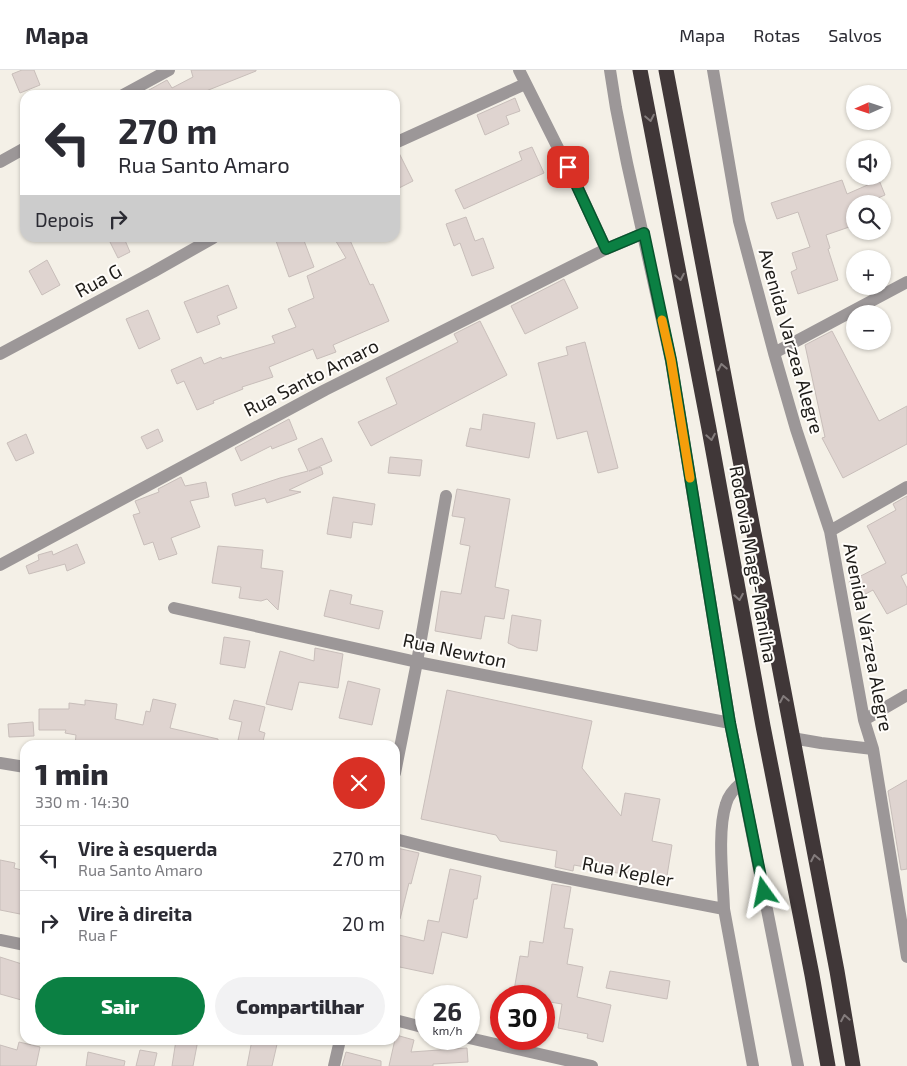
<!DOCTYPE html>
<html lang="pt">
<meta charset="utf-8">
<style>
body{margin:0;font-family:"Exo 2",sans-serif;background:#f2f2f3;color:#2b2b33;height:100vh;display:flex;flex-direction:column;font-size:19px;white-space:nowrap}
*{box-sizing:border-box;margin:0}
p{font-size:16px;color:#7c7c81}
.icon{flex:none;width:28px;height:28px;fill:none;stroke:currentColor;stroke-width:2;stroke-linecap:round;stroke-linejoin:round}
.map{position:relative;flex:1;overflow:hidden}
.details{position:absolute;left:20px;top:670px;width:380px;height:305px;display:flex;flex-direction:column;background:#fff;border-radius:15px;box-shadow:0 1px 4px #0004}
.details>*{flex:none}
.top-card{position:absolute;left:20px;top:20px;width:380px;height:152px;border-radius:15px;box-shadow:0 1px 4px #0004;background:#fff;color:#2b2b33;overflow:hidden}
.needle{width:32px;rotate:267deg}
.controls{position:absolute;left:846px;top:15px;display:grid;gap:10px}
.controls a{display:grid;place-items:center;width:45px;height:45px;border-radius:50%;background:#fff;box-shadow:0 1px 4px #0004;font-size:25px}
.speed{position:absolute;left:415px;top:915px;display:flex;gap:10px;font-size:25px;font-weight:700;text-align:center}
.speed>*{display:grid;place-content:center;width:65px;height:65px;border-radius:50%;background:#fff;box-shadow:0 1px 4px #0004;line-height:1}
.speed small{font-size:12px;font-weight:400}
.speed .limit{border:8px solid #d22;background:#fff;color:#111}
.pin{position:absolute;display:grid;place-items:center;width:42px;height:42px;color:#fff;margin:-21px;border-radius:10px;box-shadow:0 2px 8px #0006}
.me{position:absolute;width:55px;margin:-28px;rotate:348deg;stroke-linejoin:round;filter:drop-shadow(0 0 4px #0008)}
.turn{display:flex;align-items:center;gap:18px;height:105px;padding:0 15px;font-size:22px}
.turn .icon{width:65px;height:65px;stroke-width:2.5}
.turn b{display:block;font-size:35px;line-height:42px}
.then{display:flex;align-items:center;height:48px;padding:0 15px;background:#0003;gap:10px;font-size:19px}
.round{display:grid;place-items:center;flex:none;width:52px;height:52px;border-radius:26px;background:#f2f2f3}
.overview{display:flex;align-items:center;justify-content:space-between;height:85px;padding:0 15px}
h1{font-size:30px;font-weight:800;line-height:38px}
.primary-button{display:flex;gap:10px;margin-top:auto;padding:10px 15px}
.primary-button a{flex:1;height:58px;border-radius:30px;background:#0b8043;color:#fff;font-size:20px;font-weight:800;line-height:58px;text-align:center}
.primary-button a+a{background:#f2f2f3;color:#2b2b33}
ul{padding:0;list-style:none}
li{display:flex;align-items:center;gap:15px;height:65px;padding:0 15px;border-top:1px solid #e1e1e2}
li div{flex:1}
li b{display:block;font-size:19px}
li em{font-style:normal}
header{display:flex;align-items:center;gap:30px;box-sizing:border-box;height:70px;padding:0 25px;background:#fff;border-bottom:1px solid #e1e1e2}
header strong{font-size:24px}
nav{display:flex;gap:28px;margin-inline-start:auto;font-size:18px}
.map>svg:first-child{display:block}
</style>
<header>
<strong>Mapa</strong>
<nav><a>Mapa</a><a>Rotas</a><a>Salvos</a></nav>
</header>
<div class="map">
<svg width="907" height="996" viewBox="0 0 907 996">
<rect width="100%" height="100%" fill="#f4f0e7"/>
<path fill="#dfd4d0" stroke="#c8beba" d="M22,0h12l6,15 -20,8 -8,-19z
M191,0h65v1l-60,24h-56l27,-15 5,8 21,-11z
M515,28l5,13 -14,5 3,8 -24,11 -8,-20z
M532,77l12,26 -80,36 -9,-19 67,-30 -3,-8z
M395,81h3l15,30 -18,9z
M842,110l5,14 32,-14 6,15 -21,9h-9v21l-29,10 4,13 -2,1 10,31 -40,14 -7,-22 6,-3 -5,-16 18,-6 -12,-35 -21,7 -6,-16z
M466,147l9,24 8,-3 11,30 -22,8 -12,-33 -6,3 -8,-22z
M108,168h16l6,14 -12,6z
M275,168h28l11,29 -25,10z
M334,168h15l21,47 3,-1 16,37 -56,24 3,7 -19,7 -4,-10 -44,18 4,10 -31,10 1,2 -30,12 1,2 -17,7 -13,-29 -7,3 -6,-14 30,-13 3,7 17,-7 1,2 53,-16 -3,-7 24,-9 -8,-18 26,-11 -7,-22 39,-18z
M47,190l13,25 -18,10 -13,-24z
M564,209l14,29 -53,26 -14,-28z
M228,215l9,23 -20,8 3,8 -23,9 -13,-31z
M148,240l12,29 -21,10 -13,-30z
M480,251l27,54 -136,71 -13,-24 39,-18 -11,-26 72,-36 -4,-8z
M832,261l47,90 28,-15v38l-64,34 -21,-40 3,-1 -20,-92z
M585,272l33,126 -20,5 -11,-42 -30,8 -19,-76 30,-8 -2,-8z
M483,344l52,9 -6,35 -63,-12 4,-18 11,2z
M289,349l8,20 -25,10 -1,-3 -30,15 -6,-13z
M158,359l5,12 -16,8 -6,-12z
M26,364l8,19 -18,8 -9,-18z
M322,368l10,23 -23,10 12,-4 2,7 -34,16 12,2 -34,11 -2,-5 -30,8 -3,-12 48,-16 28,-7 -10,-22z
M390,387l32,3 -2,16 -32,-3z
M181,407l4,9 21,-4 3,15 -19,4 10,26 -29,11 6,16 -18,6 -6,-18 -9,3 -11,-30 7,-2 -5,-12 24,-9 -1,-3z
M457,419l53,10 -15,88 14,3 -5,29 -19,-3 -4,23 -46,-8 6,-40 20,3 9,-48 -10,-2 5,-26 -13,-2z
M907,426v77l-6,3 6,12v16l-20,10 -14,-24 -15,8 -9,-16 37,-19 -19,-37 29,-16 -3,-6z
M333,427l42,7 -3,21 -19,-3 -2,16 -24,-4z
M77,474l8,19 -18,8 -2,-7 -36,10 -3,-8 13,-6 -1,-5 14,-4 1,4z
M218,476l45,4 -2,18 22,3 -5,39 -11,-11 -6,2 -22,-3 2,-11 -29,-4z
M330,520l22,5 -2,9 33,7 -4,18 -55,-13z
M512,545l29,5 -4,31 -19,-3 -10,-5z
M224,567l26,4 -5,27 -25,-4z
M315,578l28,6 -5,34 -39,-6 -7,28 -26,-6 14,-53 34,10z
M348,611l32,8 -8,36 -33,-7z
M447,620l145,31 -10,47 39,48 4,-23 35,6 -8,42 20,4 -6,37 -92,-17 -1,6 -18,-4 2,-16 -57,-10 -4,-6 -75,-16z
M153,629l23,5 -6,24 48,11v6h-143l1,-10 -11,-2 1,-3h-27v-21h30v-6l16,2v-5l32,4 -2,15 28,6 3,-14 4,1z
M234,630l31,7 -6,24 6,2 -3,12h-25l5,-23 -13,-3z
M33,652l1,14 -25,1 -1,-13z
M907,710v89l-6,1 -13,-79z
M397,778l22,5 -8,31 -2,-1 -9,36 -5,-1v-61z
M0,790l15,3 -1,5 11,3v44l-25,-5z
M450,799l31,7 -4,23h-3l-7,39 -25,-6 -9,42 -38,-8v-32l29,7 4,-21 11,2z
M552,814l19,3 -7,41 9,1 -6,35 16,3 -6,30 34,8 -8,37 -16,-4 1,-4 -30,-6 4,-24 -18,-3v-5h-31l7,-40 8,1 2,-16 13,2z
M0,887l25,8v36l-25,-7z
M610,901l60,10 -3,18 -61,-11z
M396,965l18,5 -3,12 56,-4 1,14 -35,2v2h-44z
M176,970h22l-5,26h-21z
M252,970h26l-6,26h-25z
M19,972l21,5 -4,19h-36v-21l17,5z
M140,980l17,3 -3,13h-18z
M88,982l37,9 -1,5h-38z
M346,982l35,9v5h-39z"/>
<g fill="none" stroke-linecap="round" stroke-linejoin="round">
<path stroke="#9c9798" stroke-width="12" d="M519,0l57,114 30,65
M610,0l6,38 11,55 44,198 59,362 68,343
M713,0l26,151 35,132 22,76 34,102 34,189 9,29 34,208
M123,25l46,-25
M395,73l130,-59
M0,92l25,-14
M774,283l133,-71
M0,284l153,-82 60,-34
M830,461l77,-44
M0,495l325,-175 281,-141 38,-16
M174,538l243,54 313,61
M864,650l43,-25
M792,668l29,5 52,6
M0,693l25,4
M395,703l22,-111 29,-166
M395,769c109,28 219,49 329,70 -1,-29 -7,-78 2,-105 2,-8 9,-16 15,-21
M724,839l29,157
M0,870l25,5
M395,950l31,8
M469,968l123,28
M334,996l6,-26"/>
<path stroke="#403738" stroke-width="15" d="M640,0l69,359 54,297 49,249 16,91
M666,0l171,901 16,95"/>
</g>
<defs><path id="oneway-chevron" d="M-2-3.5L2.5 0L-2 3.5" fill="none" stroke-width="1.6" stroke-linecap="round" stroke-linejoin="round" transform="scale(1.25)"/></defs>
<g stroke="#837c7c">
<use href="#oneway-chevron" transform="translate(650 48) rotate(79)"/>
<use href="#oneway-chevron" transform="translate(680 207) rotate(79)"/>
<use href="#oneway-chevron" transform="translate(722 297) rotate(-101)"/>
<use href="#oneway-chevron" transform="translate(711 367) rotate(80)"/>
<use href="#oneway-chevron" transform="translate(739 527) rotate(80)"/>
<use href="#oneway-chevron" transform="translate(784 629) rotate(-101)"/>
<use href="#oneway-chevron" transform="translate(815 788) rotate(-101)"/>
<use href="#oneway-chevron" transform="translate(845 948) rotate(-100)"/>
</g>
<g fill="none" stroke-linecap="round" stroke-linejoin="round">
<defs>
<path id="route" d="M568,97l38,82 38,-16 27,127 59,363 34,169"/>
</defs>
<use href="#route" stroke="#07532c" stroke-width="12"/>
<use href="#route" stroke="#0b8043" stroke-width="9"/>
<path stroke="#f59e0b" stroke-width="9" d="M662,250l9,40 19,118"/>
</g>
<g text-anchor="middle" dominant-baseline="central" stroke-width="4" stroke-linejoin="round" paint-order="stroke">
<g font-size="19" fill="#1e1c19" stroke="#fffdfa">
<text transform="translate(98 210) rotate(-28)">Rua G</text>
<text transform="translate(792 271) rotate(74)">Avenida Varzea Alegre</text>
<text transform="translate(311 307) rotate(-27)">Rua Santo Amaro</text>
<text transform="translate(754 494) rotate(80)">Rodovia Magé-Manilha</text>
<text transform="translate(869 567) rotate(79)">Avenida Várzea Alegre</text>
<text transform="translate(455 580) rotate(12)">Rua Newton</text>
<text transform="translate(628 801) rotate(11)">Rua Kepler</text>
</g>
</g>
</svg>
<div class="controls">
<a><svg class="needle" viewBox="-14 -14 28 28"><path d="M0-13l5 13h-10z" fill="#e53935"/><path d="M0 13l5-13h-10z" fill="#7c7c81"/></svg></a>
<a><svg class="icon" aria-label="sound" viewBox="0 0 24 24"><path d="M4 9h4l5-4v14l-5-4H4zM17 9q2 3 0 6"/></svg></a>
<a><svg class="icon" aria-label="search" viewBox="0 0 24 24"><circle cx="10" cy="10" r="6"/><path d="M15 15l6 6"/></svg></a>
<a>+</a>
<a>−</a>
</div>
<div class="speed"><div>26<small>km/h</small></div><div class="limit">30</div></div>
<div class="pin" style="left:568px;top:97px;background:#d93025"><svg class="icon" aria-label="arrive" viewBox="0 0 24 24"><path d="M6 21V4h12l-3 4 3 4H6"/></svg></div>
<svg class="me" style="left:764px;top:822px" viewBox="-20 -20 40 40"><path d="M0-17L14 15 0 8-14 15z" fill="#0b8043" stroke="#fff" stroke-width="4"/></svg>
<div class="top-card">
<div class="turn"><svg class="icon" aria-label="left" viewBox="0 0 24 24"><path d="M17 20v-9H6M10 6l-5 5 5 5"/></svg><div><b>270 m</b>Rua Santo Amaro</div></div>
<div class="then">Depois<svg class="icon" aria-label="right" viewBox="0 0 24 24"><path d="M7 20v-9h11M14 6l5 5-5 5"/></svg></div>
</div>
<section class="details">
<div class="overview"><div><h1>1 min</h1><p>330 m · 14:30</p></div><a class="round" style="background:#d93025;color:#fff"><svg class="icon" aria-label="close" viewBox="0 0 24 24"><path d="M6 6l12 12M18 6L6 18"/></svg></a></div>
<ul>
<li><svg class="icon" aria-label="left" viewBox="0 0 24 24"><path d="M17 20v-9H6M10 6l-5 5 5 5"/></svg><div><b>Vire à esquerda</b><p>Rua Santo Amaro</p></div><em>270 m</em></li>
<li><svg class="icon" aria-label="right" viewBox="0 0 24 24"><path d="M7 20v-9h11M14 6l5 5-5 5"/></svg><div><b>Vire à direita</b><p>Rua F</p></div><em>20 m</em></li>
</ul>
<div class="primary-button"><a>Sair</a><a>Compartilhar</a></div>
</section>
</div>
